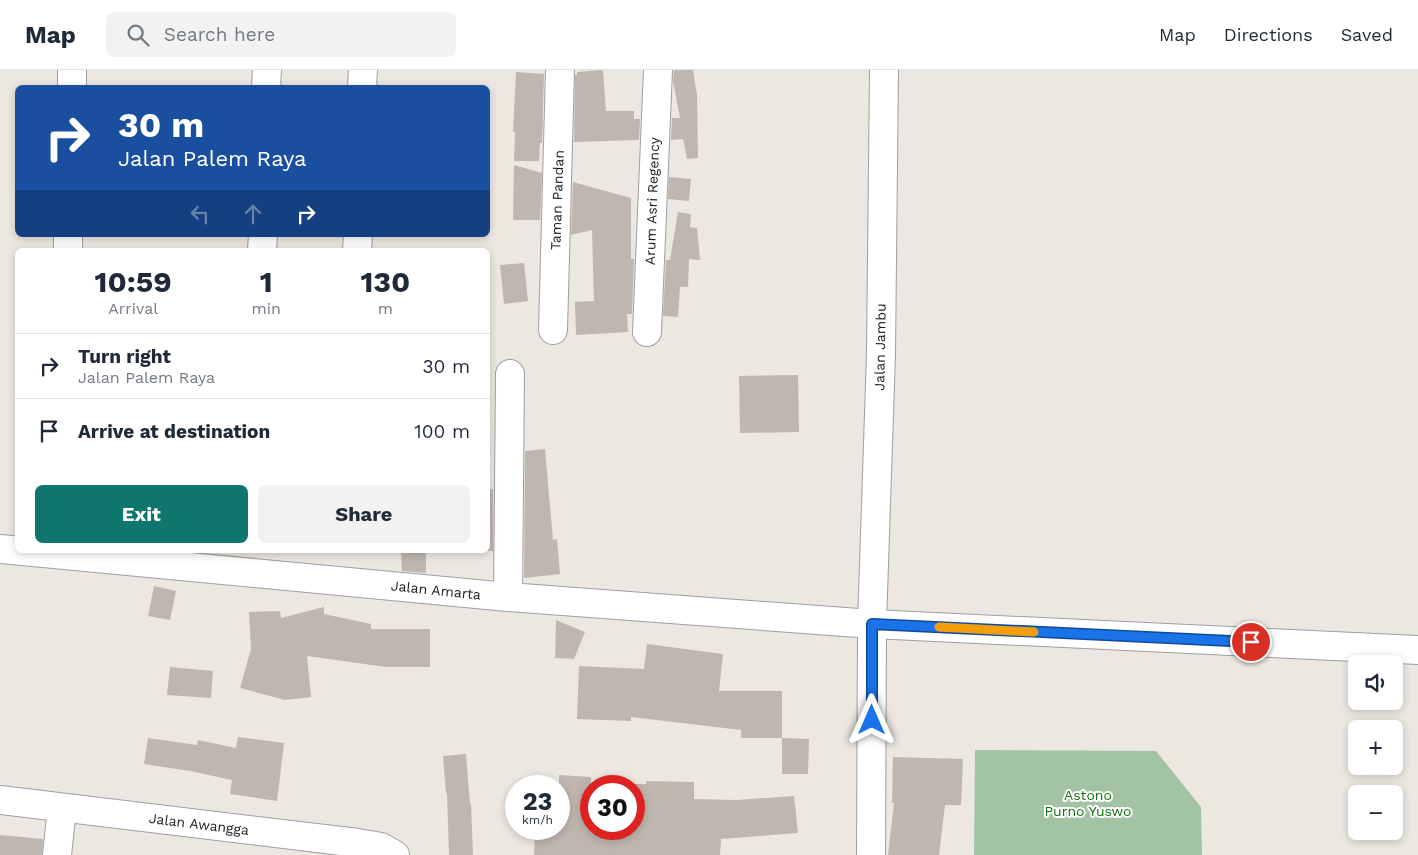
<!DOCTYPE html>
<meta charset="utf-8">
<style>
body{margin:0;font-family:"Work Sans",sans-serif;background:#f2f2f3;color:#1f2937;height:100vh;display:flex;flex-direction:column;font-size:19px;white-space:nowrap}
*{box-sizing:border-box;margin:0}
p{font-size:16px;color:#747a83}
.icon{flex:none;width:28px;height:28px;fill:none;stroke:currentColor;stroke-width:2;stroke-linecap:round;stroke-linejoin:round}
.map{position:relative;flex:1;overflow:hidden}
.drawer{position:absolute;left:15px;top:178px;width:475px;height:305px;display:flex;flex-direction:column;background:#fff;border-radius:8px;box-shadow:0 2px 8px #0003}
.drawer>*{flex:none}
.banner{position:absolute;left:15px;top:15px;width:475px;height:152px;border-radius:8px;box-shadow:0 2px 8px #0003;background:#1a4fa0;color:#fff;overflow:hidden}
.fabs{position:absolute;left:1348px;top:585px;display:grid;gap:10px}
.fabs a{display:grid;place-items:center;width:55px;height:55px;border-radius:8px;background:#fff;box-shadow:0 2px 8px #0003;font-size:25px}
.speed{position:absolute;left:505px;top:705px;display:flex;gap:10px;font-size:25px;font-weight:700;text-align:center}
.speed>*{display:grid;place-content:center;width:65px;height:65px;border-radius:50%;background:#fff;box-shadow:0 2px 8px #0003;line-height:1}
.speed small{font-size:12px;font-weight:400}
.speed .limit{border:8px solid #d22;background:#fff;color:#111}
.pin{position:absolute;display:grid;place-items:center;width:42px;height:42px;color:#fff;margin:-21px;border:2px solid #fff;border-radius:50%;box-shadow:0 1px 5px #0007}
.me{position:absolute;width:55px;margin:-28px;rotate:0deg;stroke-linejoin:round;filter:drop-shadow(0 0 4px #0008)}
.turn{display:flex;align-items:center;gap:18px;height:105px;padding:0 20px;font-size:22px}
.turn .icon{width:65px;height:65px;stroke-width:2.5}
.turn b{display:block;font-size:35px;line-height:42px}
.lanes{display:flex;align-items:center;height:48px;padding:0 20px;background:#0003;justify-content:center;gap:25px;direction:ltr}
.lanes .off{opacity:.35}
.eta{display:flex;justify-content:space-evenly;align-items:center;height:85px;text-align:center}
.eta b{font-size:30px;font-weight:700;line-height:35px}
.cta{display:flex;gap:10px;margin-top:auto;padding:10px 20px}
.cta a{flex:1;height:58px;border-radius:8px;background:#0f766e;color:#fff;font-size:20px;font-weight:700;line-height:58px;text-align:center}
.cta a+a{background:#f2f2f3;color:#1f2937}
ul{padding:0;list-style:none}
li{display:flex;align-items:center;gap:15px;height:65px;padding:0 20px;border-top:1px solid #e0e1e3}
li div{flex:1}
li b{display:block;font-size:19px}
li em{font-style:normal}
header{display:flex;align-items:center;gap:30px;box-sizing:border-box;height:70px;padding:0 25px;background:#fff;border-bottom:1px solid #e0e1e3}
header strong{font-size:24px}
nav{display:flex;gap:28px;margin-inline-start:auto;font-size:18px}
.search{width:350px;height:45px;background:#f2f2f3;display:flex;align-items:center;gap:12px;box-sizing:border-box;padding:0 18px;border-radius:8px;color:#747a83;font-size:19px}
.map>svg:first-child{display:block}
</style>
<header>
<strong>Map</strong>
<div class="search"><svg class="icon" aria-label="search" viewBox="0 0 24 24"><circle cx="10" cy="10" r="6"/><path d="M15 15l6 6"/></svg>Search here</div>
<nav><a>Map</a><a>Directions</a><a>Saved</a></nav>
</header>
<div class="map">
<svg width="1418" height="785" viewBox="0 0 1418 785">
<rect width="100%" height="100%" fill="#ece7e0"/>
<path fill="#a3c3a5" d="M975,680l181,1 45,56 1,48h-228z"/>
<path fill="#c0b6b0" d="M603,0l3,41h28v8h6l-1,21 -65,2 1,-67h2v-3z
M674,0h19l4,25 1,63 -11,1 -4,-20 -12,1 1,-22h8l-7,-37z
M516,2l28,2 -2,69h-2l-1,18h-25l1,-29h-2z
M514,95l28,8 -2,47h-27z
M669,107l22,2 -2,22 -21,-2z
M573,112l58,16v61h3l-2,55h-5l1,18 -52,3 -1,-33 19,-1 -2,-71 -21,5z
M678,142l13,2 -1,13 7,1 3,32 -11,-1 -1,28h-8l-2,30 -15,-1 3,-56h4z
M524,193l4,38 -24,3 -4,-39z
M798,305l1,57 -59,1 -1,-57z
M545,379l8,91 4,-1 3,35 -36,4 1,-127z
M493,419v62h-5v-61z
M401,480h25v23l-24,-2z
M154,516l22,5 -6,29 -22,-4z
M324,537v7l47,10v5h59v38h-44l-79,-11 4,41 -26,3 -45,-12 11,-39 -2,-37 31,-1 1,7z
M556,550l29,12 -11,27 -19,-1z
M647,574l76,10 -4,37h63v47h-41v-8l-110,-13v4l-54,-2 2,-53 65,3z
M170,597l43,4 -2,27 -44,-3z
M238,667l46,6 -7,58 -47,-7 2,-14 -42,-9 -46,-7 4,-26 49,7 1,-5 38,8z
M782,668l27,1 -1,35h-26z
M466,684l4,50h1l2,51h-24l-2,-62h-1l-3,-37z
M893,687l70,2 -2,46h-16l-6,50h-51l6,-52h-2z
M559,705l32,2v52h43v-45h12v-3l48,1v17l43,1 57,-4 4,37 -77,6 -1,16h-186l1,-26h24z
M0,765l43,4 -1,16h-42z"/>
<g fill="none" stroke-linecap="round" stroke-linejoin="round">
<defs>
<path id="minor" d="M72,18v-18
M266,18l1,-18
M362,18l1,-18
M68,180v-15
M262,180l1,-15
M357,180l1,-15
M553,260l7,-260
M647,262l11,-262
M0,479l508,48 364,27 546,26
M508,527l2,-223
M0,730l358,43 23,4 14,8
M57,785l5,-47
M871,785l1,-231 9,-270 3,-284"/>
</defs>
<use href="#minor" stroke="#9f9f9f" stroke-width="30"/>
<use href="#minor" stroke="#fff" stroke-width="28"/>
</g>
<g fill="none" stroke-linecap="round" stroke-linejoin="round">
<defs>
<path id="route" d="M872,650v-96l379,18"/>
</defs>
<use href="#route" stroke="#114b97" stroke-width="12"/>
<use href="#route" stroke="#1a73e8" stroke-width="9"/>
<path stroke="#f59e0b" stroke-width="9" d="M939,557l95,5"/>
</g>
<g text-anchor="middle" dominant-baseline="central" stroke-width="4" stroke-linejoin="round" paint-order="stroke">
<g font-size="14" fill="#1b1b1b" stroke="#fff">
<text transform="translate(557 130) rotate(-88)">Taman Pandan</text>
<text transform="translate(652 131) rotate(-88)">Arum Asri Regency</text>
<text transform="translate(880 277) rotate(-89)">Jalan Jambu</text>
<text transform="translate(436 520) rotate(6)">Jalan Amarta</text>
<text transform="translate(199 754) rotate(7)">Jalan Awangga</text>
</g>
<g font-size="14" fill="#127011" stroke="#fff">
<text x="1088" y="725">Astono<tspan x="1088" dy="16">Purno Yuswo</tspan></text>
</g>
</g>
</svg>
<div class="fabs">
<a><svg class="icon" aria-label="sound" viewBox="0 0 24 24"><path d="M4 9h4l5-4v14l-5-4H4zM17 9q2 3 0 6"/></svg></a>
<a>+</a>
<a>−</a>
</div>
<div class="speed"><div>23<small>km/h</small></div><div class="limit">30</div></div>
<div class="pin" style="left:1251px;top:572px;background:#d93025"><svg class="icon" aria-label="arrive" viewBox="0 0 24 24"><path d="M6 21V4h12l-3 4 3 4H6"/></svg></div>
<svg class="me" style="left:872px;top:650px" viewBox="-20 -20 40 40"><path d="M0-17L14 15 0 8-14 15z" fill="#1a73e8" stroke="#fff" stroke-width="4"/></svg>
<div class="banner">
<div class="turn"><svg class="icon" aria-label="right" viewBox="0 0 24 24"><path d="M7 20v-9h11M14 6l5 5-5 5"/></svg><div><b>30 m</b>Jalan Palem Raya</div></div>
<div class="lanes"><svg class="icon off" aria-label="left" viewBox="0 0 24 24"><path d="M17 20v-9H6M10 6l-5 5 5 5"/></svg><svg class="icon off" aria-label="ahead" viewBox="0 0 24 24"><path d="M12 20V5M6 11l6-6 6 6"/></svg><svg class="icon" aria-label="right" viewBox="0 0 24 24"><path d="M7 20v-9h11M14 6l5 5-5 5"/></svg></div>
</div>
<section class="drawer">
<div class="eta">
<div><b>10:59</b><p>Arrival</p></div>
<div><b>1</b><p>min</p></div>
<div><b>130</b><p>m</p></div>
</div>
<ul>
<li><svg class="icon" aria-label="right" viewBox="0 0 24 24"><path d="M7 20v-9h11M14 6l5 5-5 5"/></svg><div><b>Turn right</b><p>Jalan Palem Raya</p></div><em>30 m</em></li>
<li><svg class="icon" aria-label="arrive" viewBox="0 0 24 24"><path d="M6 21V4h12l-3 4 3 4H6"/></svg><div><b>Arrive at destination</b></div><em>100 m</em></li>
</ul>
<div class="cta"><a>Exit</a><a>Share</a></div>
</section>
</div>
